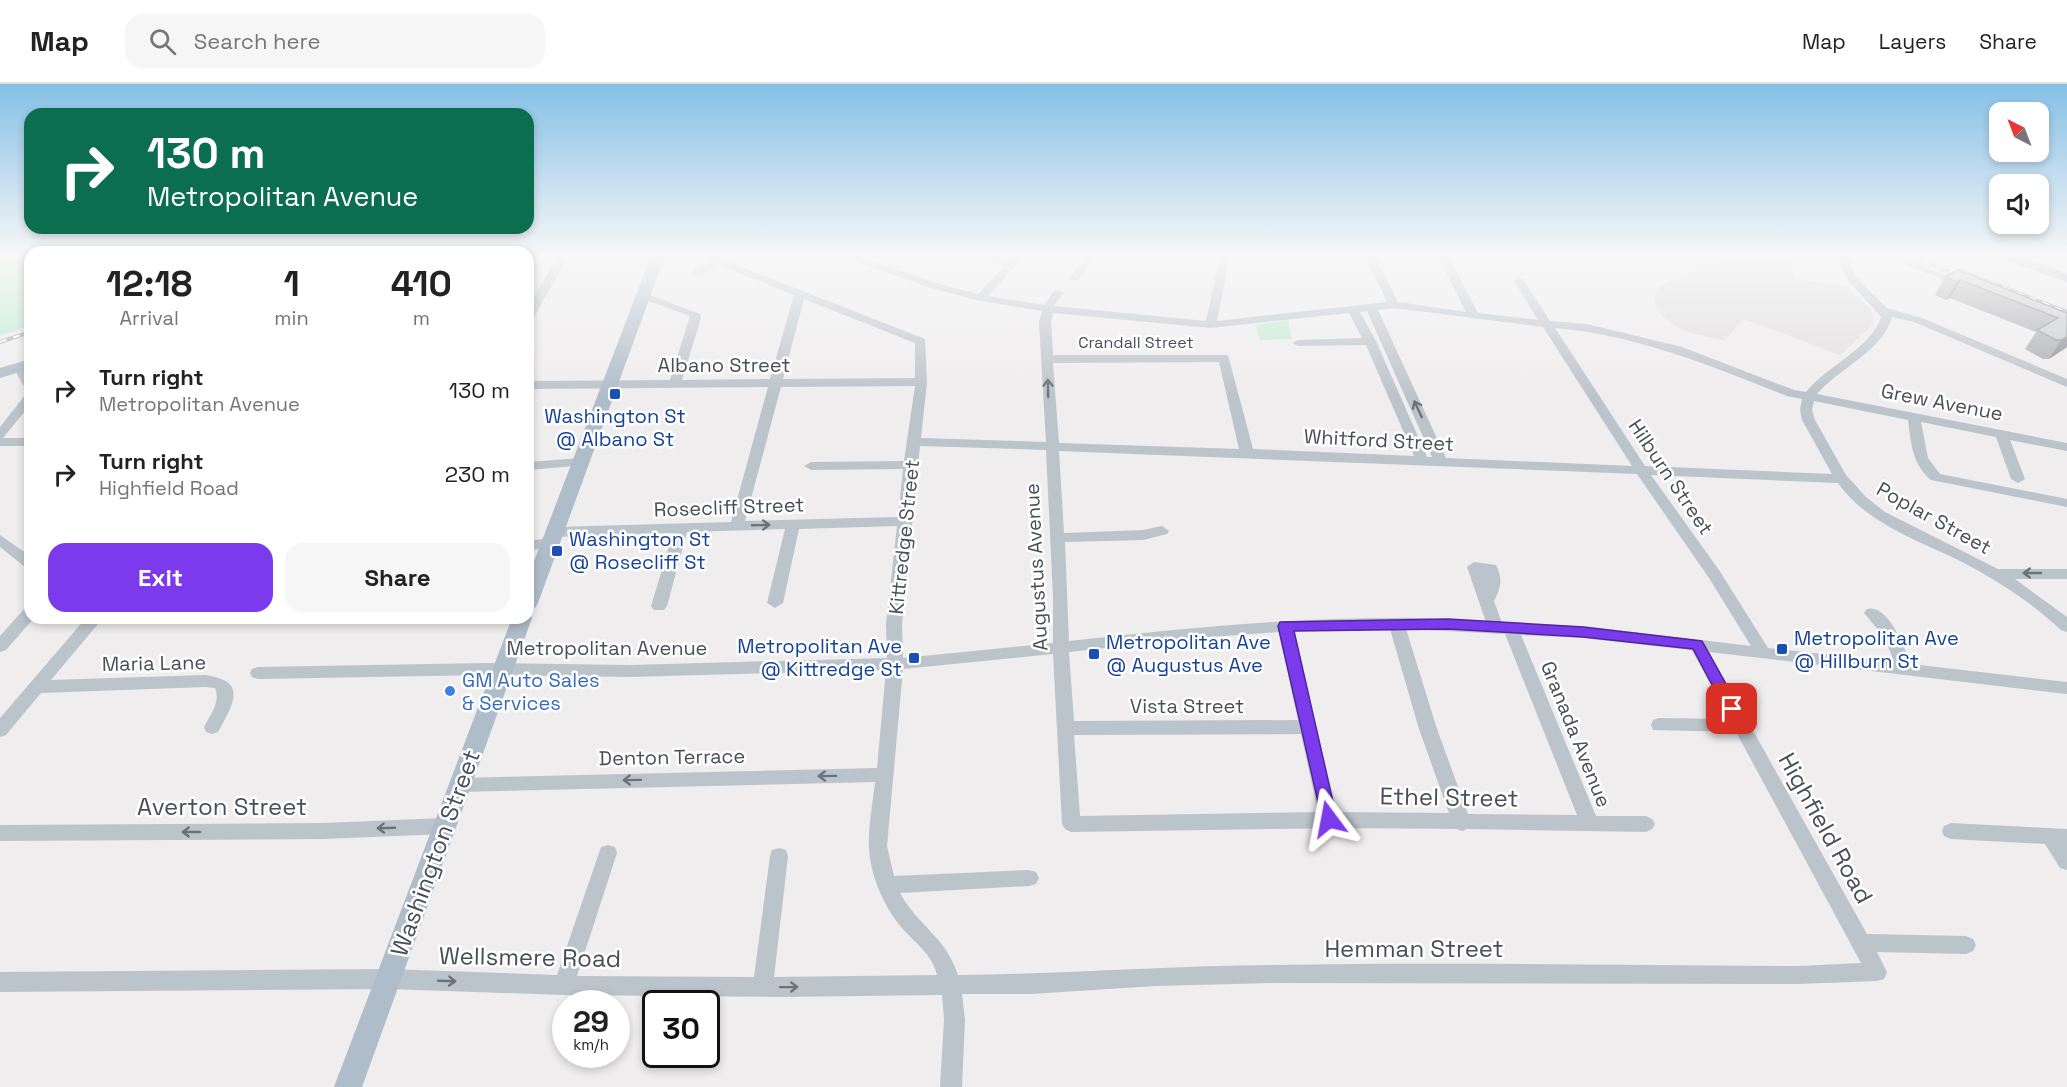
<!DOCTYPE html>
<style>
body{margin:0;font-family:"Space Grotesk",sans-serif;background:#f6f6f6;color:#222;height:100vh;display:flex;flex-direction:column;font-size:22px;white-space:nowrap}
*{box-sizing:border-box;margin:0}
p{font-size:20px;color:#767676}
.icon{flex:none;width:33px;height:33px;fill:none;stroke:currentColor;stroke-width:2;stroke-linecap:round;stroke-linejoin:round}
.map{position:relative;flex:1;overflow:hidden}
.panel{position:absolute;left:24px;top:162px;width:510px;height:378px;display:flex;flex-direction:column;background:#fff;border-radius:18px;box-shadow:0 3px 9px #0003}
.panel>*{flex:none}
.banner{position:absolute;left:24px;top:24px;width:510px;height:126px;border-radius:18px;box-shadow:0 3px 9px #0003;background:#0b6e4f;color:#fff;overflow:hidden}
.needle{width:39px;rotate:318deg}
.buttons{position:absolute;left:1989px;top:18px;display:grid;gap:12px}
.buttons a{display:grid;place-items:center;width:60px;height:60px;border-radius:12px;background:#fff;box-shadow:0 3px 9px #0003;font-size:30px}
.speed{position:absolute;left:552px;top:906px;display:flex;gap:12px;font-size:30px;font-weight:700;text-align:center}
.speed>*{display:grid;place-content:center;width:78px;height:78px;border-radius:50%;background:#fff;box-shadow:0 3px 9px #0003;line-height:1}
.speed small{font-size:15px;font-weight:400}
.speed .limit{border:3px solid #111;border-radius:9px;background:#fff;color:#111}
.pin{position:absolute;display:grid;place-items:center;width:51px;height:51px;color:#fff;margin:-26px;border-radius:12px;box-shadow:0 3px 9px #0006}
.me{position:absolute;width:66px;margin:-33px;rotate:347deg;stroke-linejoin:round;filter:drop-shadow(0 0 4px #0008)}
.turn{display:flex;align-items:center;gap:21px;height:126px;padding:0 24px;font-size:27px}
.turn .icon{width:78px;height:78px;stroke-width:2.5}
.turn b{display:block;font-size:42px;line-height:51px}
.eta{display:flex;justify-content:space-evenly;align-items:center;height:102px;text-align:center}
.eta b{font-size:36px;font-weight:700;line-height:42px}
.button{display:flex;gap:12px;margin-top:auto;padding:12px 24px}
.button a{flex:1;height:69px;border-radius:18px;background:#7c3aed;color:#fff;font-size:24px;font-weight:700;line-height:69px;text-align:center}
.button a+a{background:#f6f6f6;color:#222}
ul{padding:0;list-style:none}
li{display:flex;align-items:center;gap:18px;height:84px;padding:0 24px}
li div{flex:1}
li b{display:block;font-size:22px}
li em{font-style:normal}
header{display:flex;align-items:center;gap:36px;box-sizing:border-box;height:84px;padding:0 30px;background:#fff;border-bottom:2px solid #e0e0e0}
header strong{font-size:28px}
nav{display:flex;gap:33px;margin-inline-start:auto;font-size:21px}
.search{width:420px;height:54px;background:#f6f6f6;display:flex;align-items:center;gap:15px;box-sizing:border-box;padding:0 21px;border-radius:18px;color:#767676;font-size:22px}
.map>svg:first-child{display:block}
</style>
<header>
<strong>Map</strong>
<div class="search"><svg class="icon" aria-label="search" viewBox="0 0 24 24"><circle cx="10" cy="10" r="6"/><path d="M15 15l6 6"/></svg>Search here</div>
<nav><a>Map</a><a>Layers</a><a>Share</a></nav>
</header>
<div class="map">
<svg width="2067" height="1003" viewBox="0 0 2067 1003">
<rect width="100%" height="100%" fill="#efeded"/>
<path fill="#e0dede" d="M1736,174h53l7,21 50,7 25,24 3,10 -1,5 -33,30 -96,-36 -19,21 -27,-5 -17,-5 -19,-14 -8,-15 4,-14 27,-13z"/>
<path fill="#bfeacf" d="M20,172h10v70l-30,10v-77z
M1288,236l4,19 -32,1 -5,-15z"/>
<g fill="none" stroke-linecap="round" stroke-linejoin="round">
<path fill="#bcc4cb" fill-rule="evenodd" d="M558,172h10l-34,61 -6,3v-13z
M701,172h13l211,83 2,43 -6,56 125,4 -7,-120 3,-11 -66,-11 -48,-13 -83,-29 -1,-2h14l78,27 42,11 26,-28 -27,-8 -1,-2h14l19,5 5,-5h10l-36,40 56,9 10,-14 4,-1 5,3 -9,13 152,15 14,-65h10l-13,65 170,-19 -22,-46h10l23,46 68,10 -28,-56h10l30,57 60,7 -24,-39 5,-3 4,1 27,42 37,3 95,23 112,43 12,2c21,-26 65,-44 75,-75l-34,-38 -9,-23h10l7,20 32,32 35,10 145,61v8l-153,-65 -22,-5c-9,34 -53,51 -75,77l250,49v8l-57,-11 15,39 -7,4 -7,-4 -15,-42 -75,-15 7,36 12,16 127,25v8l-136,-27c-19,-16 -20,-37 -23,-60l-94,-19 -2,9 3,10 31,55 20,22 19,15 113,57h69v10h-52l52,38v15l-6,-2c-30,-28 -63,-49 -99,-68 -44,-22 -95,-38 -124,-79l-187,-8 68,95 49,78 126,14 -9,-24 -21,-25 3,-4c21,-6 38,40 44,55l156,18v12l-358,-42 158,282 99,2 7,3 3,6 -3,6 -7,3 -89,-2 10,20 -3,7 -7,2 -79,3 -523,-1 -119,3 -125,8h-69l3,26 -3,67h-22l4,-67 -2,-25 -164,2 -214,-2 -176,-6 -388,3v-20l388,-3 169,6 42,-122 2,-6 7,-2 7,2 2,6 -40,123 177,1 16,-121 2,-6 7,-2 7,2 2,6 -14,121 163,-2c-5,-21 -21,-31 -35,-47 -18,-21 -32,-53 -33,-81 -1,-21 4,-44 6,-65l-414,10 -6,-2 -3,-5 3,-5 6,-2 416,-10 9,-98 -256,7 -145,-2 -227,4 -6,-2 -2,-4 2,-4 6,-2 227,-4 145,2 257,-7 -1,-34 11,-98 -98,3 -16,74 -8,5 -8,-5 18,-74 -98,3 -20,74 -3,4h-10l-3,-4 22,-73 -118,4 -7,-5 7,-5 176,-5 37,-135 -240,2v-8l142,-1 20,-64 -50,-18 -1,-2 5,-3 56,21 1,4 -19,62 88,-1 24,-84 -75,-30 -18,10h-8v-4l17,-10zM804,215l111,44v35l-132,1zM1394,224l149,19 89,139 -186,-8 -68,-148zM1367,227l65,146h-5l-51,-116 -16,-29zM1053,229l158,15 138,-15 13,25 -64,2 -6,3 6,3 68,-1 48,111 -161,-7 -25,-94h-175l-2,-33zM1555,244c82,7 156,38 232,68l15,3 -2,11 2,10 30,54 -187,-8zM1219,278l20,87 -180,-6 -6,-80zM915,302l-11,75 -93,1 -7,4 7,4 92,-1 -5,48 -153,4 36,-134zM920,362l126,4 7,147v46l-150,15 -1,-34zM1059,367l578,23 72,104 42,68 -168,-20 -81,-3 -8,-22c7,-13 9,-22 2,-36l-22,-3 -7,5 19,55c-31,-2 -62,-5 -92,-4 -109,0 -217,11 -325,23l-4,-99 78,-2 24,-6 2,-3 -7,-5 -19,4 -79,3zM1390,545l29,100 30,84 -113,-1 -42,-181zM1406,545l99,5 72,181 -109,-1 -31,-85zM1279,548l19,88 -224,1 -5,-69 129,-14zM1521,551l62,3 109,12 37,69 -70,-1 -6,2 -2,5 2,5 83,2 125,231 -63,3c-176,-1 -351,-4 -527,-1 -105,1 -209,9 -313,10 -12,-38 -40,-49 -58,-82l129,-7 7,-2 3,-6 -3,-6 -7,-2 -135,6 -7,-30 16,-177 150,-15 9,170 3,5 6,3c128,-2 257,-5 385,-3l6,2 5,-2 179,3 6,-3 3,-5 -3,-5 -6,-3h-50zM1301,650l17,78 -238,4 -6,-81z
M1087,172h10l-19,24h-8l-1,-2z
M1886,172h13l70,29 -5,3 -4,-1z
M19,279l4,1 7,12v15l-4,-1 -13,-23z
M30,309v12l-27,33h27v8h-30v-19l26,-33z
M581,374l7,4 -2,3 -58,5v-8z
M0,451l30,21v13l-5,-2 -25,-20z
M550,454l5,2 2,3 -2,3 -27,5v-10z
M30,523v11h4l-28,32 -6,2v-16l25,-28z
M86,534h17l-52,62 154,-5c44,6 28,29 13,57l-6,2 -6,-2 -2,-5c6,-12 17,-25 11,-39l-10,-1 -164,6 -35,42 -6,2v-19z
M444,734l6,3 3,5 -3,5 -6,3 -120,5 -324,2v-16l324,-2z
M1951,739l116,6v41l-7,-2 -15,-24 -94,-5 -7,-3 -2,-5 2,-5z"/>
<path fill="#afbcc9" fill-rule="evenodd" d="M651,172h14l-127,347 -3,5 -7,2v-33z
M2000,172h17l50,17v9l-66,-23z
M30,275v10l-30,9v-10z
M528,529l4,5 -170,469h-28l178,-469h16z"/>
<defs>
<path id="rail" d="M1910,172l59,23
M1964,188l103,40
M0,258l30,-10"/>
</defs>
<use href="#rail" stroke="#b0b2b7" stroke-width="4"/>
<use href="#rail" stroke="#fff" stroke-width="2" stroke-dasharray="7" stroke-linecap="butt"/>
</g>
<path fill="#abadb2" d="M1958,186l109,43v34l-18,12h-6l-18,-10 11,-17 -86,-34 -4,2 -11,-5 10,-18z"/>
<path fill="#8b8d91" d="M1961,196l-11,18 -4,2 11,-18z
M2067,253v10l-18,12 12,-19z"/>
<path fill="#c7c9cf" stroke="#8b8d91" stroke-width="1.5" d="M1958,186l109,43v24l-6,3h-5l-19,-10 21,-12 -97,-38 -4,2 -12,-5z"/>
<defs><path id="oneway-shaft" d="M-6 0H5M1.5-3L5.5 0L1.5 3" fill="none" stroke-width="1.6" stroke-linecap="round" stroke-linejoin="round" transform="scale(1.5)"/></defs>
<g stroke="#6a737a">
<use href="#oneway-shaft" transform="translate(1048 304) rotate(-91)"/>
<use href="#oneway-shaft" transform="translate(1418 325) rotate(-115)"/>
<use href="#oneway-shaft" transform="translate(761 441) rotate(-2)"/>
<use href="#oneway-shaft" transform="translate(2032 489) rotate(-180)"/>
<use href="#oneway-shaft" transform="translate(827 692) rotate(179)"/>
<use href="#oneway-shaft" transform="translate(632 696) rotate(179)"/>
<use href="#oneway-shaft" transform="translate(386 744) rotate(178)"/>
<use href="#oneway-shaft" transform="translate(191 748) rotate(180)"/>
<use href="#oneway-shaft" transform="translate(447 897) rotate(2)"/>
<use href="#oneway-shaft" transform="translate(789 903) rotate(-1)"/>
</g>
<linearGradient id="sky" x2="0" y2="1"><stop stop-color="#85c0e6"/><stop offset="0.55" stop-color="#f8f7f7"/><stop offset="1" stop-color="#f8f7f7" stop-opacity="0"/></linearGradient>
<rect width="2067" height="312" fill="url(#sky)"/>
<path fill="#7c3aed" stroke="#51269a" stroke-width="1.5" d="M1448,535l135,8 119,14 38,68 -2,4h-11l-34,-64 -110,-12 -135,-8 -154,2 43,188 -2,5 -6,2 -6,-2 -45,-198 2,-4z"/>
<g fill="#1a4fb4" stroke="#fff" stroke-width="2">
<rect x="609" y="304" width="12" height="12" rx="3"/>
<rect x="551" y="461" width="12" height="12" rx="3"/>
<rect x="1776" y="559" width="12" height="12" rx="3"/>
<rect x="1088" y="564" width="12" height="12" rx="3"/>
<rect x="908" y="568" width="12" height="12" rx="3"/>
</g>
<circle fill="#3f7fe0" stroke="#fff" stroke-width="2" cx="450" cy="607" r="6"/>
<g text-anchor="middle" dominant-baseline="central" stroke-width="5" stroke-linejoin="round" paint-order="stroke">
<g font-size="16" fill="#475058" stroke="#fff">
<text x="1136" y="258">Crandall Street</text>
</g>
<g font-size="20" fill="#475058" stroke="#fff">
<text x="724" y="281">Albano Street</text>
<text transform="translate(1942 318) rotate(11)">Grew Avenue</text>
<text transform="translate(1379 356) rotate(3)">Whitford Street</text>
<text transform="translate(1671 393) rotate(56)">Hilburn Street</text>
<text transform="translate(729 423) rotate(-2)">Rosecliff Street</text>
<text transform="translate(1934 434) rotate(29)">Poplar Street</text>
<text transform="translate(904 453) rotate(-84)">Kittredge Street</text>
<text transform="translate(1036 483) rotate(-93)">Augustus Avenue</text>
<text x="607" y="564">Metropolitan Avenue</text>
<text transform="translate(154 579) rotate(-1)">Maria Lane</text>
<text x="1187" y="622">Vista Street</text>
<text transform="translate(1576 650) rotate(68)">Granada Avenue</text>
<text transform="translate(672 673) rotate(-1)">Denton Terrace</text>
</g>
<g font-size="20" fill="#164399" stroke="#fff" text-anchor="start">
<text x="615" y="332" text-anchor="middle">Washington St<tspan x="615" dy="23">@ Albano St</tspan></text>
<text x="569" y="455">Washington St<tspan x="569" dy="23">@ Rosecliff St</tspan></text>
<text x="1794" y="554">Metropolitan Ave<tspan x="1794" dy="23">@ Hillburn St</tspan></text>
<text x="1106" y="558">Metropolitan Ave<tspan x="1106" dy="23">@ Augustus Ave</tspan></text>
<text x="902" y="562" text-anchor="end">Metropolitan Ave<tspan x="902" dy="23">@ Kittredge St</tspan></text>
</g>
<g font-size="20" fill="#366cbe" stroke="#fff" text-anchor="start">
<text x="462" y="596">GM Auto Sales<tspan x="462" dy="23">&amp; Services</tspan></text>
</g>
<g font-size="24" fill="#475058" stroke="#fff">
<text transform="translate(1449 713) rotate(1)">Ethel Street</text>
<text x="222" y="722">Averton Street</text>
<text transform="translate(1826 744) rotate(61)">Highfield Road</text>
<text transform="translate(435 769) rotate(-70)">Washington Street</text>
<text x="1414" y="864">Hemman Street</text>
<text transform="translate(530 873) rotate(1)">Wellsmere Road</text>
</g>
</g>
</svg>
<div class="buttons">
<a><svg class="needle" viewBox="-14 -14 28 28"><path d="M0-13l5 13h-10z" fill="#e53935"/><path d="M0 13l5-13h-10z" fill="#767676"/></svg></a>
<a><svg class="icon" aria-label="sound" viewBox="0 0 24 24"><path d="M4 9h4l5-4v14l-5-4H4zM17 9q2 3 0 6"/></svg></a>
</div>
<div class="speed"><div>29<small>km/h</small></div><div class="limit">30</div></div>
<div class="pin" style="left:1732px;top:625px;background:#d93025"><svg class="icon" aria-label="arrive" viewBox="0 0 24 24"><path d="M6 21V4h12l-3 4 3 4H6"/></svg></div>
<svg class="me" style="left:1329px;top:735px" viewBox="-20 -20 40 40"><path d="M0-17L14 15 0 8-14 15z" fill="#7c3aed" stroke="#fff" stroke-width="4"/></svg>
<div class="banner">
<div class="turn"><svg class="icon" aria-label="right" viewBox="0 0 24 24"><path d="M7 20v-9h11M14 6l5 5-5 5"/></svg><div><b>130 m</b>Metropolitan Avenue</div></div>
</div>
<section class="panel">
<div class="eta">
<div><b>12:18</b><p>Arrival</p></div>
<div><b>1</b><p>min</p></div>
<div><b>410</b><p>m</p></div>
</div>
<ul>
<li><svg class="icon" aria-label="right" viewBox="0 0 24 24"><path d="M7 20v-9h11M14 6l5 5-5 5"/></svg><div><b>Turn right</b><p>Metropolitan Avenue</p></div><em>130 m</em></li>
<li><svg class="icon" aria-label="right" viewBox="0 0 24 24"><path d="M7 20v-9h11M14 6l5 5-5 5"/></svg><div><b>Turn right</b><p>Highfield Road</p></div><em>230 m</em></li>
</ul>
<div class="button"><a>Exit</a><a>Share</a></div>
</section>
</div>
